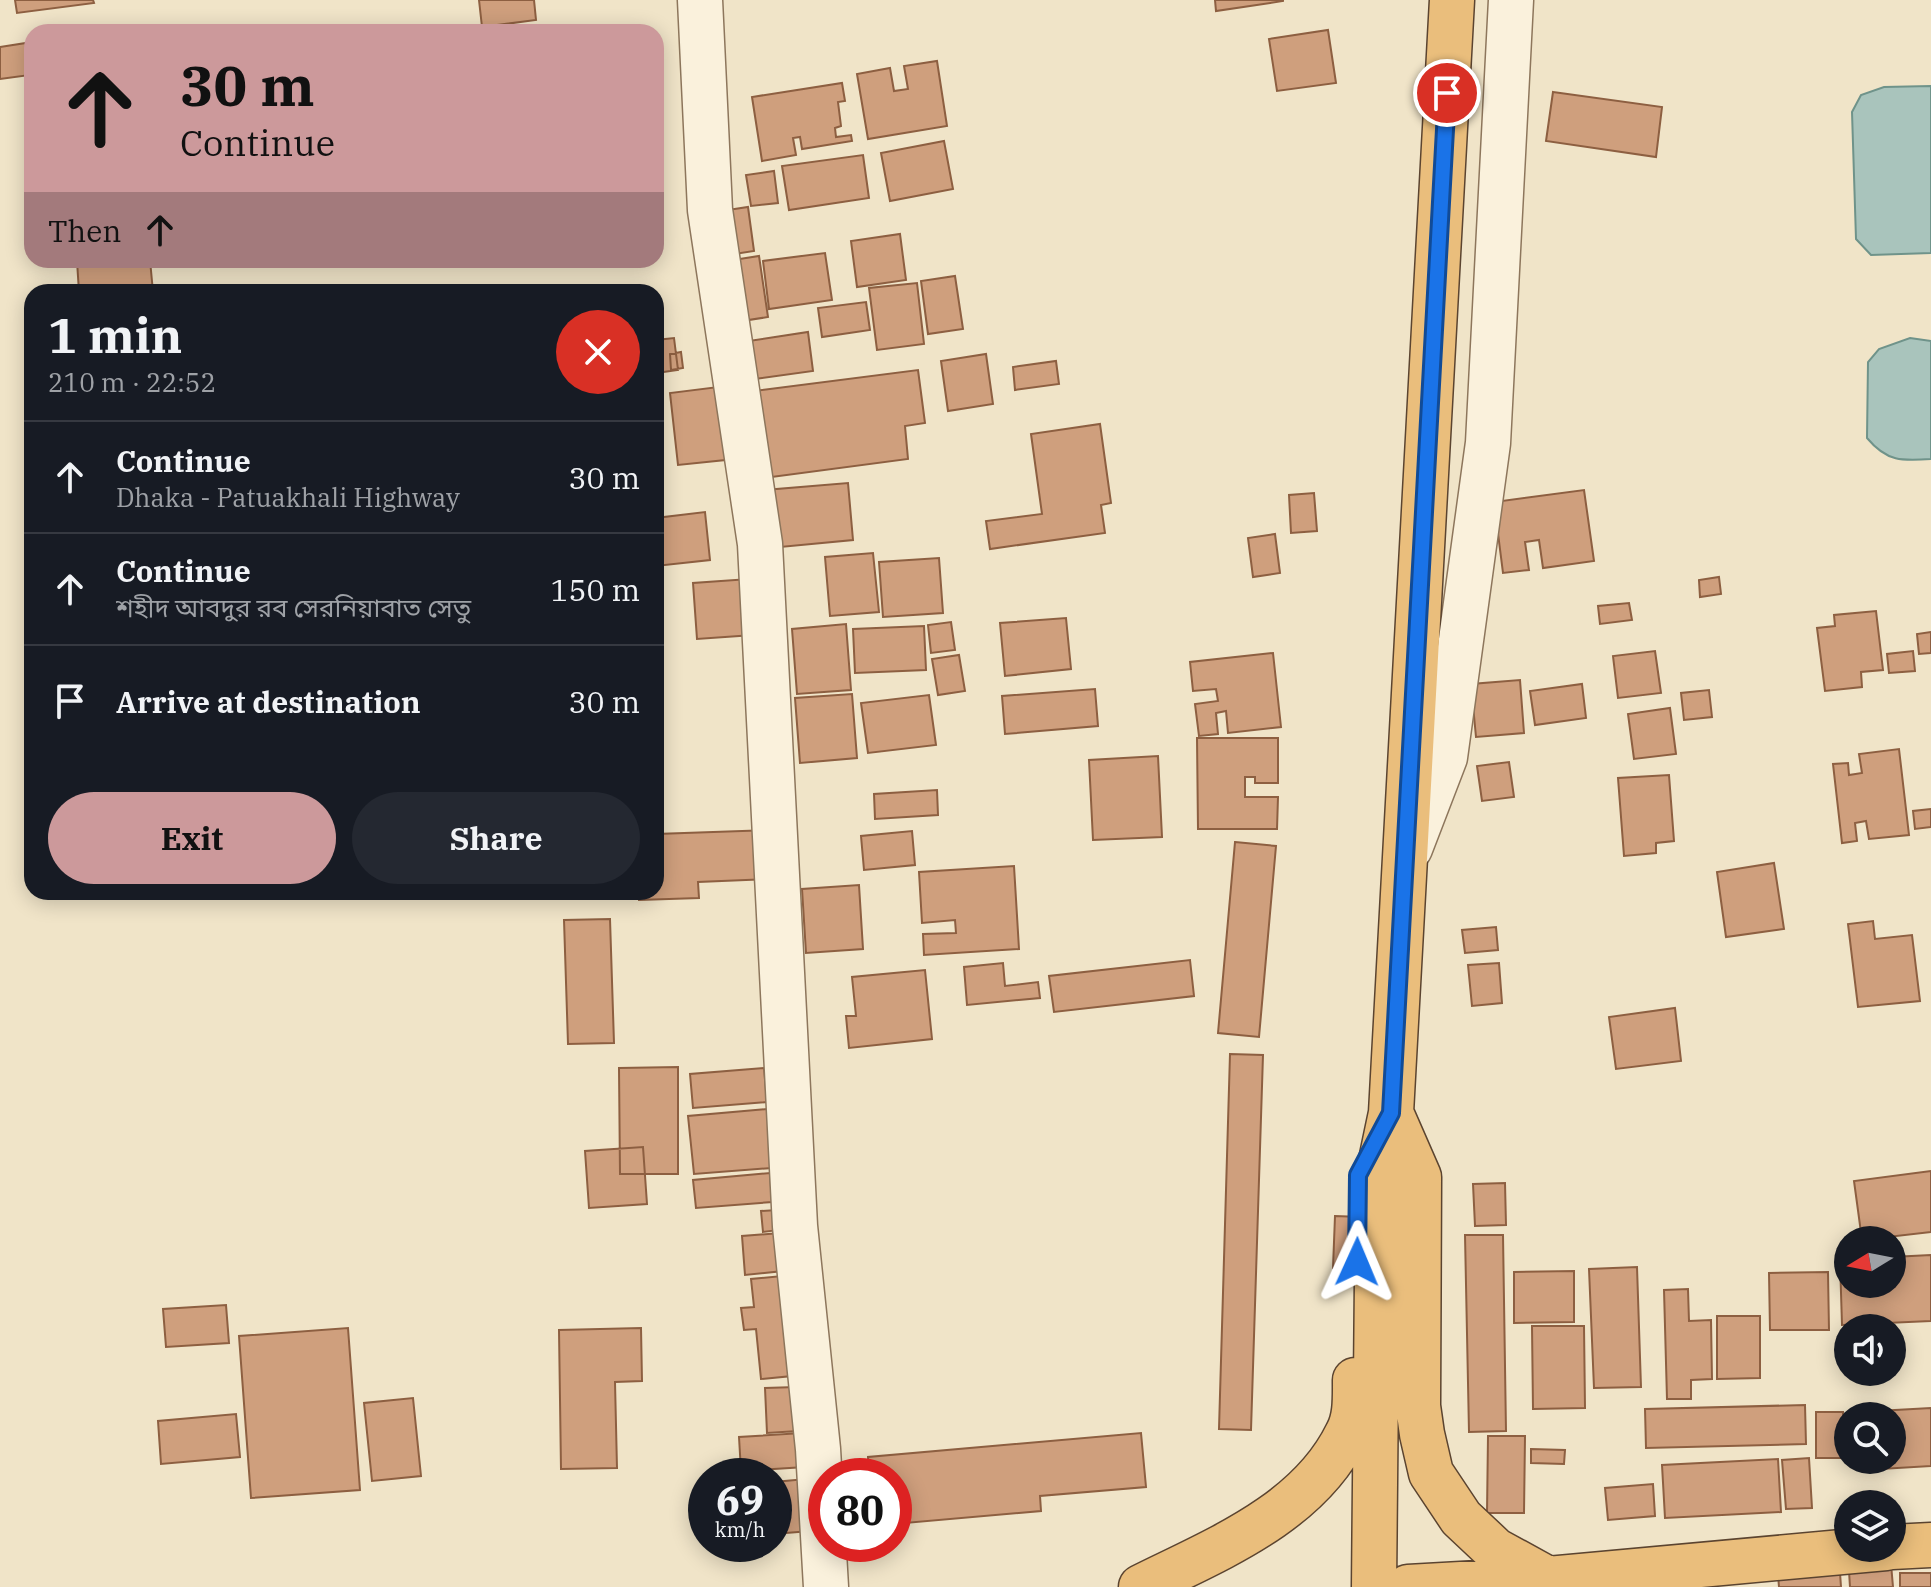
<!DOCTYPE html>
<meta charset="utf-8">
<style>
body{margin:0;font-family:"IBM Plex Serif","Noto Sans Bengali",serif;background:#242831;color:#f1f3f6;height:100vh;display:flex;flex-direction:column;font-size:30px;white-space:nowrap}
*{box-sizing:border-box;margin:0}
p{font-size:26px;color:#9ea1a6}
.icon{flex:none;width:44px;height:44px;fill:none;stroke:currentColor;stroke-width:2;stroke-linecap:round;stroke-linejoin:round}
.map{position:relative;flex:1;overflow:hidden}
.drawer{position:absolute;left:24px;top:284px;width:640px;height:616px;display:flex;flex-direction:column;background:#171b24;border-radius:24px;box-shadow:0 4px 20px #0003}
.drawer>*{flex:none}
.hud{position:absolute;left:24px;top:24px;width:640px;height:244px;border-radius:24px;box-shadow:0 4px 20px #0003;background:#cc999b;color:#111;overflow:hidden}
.needle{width:52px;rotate:260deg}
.fabs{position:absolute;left:1834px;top:1226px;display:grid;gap:16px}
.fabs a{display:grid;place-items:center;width:72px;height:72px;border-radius:50%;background:#171b24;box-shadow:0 4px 20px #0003;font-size:40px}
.speed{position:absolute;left:688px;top:1458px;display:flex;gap:16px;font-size:40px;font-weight:700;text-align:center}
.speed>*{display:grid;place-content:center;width:104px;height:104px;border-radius:50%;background:#171b24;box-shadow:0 4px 20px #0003;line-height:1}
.speed small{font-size:20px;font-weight:400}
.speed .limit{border:12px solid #d22;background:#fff;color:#111}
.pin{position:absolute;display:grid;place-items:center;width:68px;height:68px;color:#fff;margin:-34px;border:4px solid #fff;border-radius:50%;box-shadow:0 2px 8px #0007}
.me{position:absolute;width:88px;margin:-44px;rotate:1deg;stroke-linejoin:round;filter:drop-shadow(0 0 6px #0008)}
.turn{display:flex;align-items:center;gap:28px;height:168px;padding:0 24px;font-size:36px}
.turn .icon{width:104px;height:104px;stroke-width:2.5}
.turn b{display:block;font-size:56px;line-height:68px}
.then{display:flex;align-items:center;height:76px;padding:0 24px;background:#0003;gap:16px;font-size:30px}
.round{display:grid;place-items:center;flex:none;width:84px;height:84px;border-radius:42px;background:#242831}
.overview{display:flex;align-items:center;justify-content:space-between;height:136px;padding:0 24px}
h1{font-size:48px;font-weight:700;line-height:60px}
.primary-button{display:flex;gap:16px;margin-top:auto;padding:16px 24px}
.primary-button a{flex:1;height:92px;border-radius:48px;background:#cc999b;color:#111;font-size:32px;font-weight:700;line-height:92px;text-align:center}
.primary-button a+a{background:#242831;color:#f1f3f6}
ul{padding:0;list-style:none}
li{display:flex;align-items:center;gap:24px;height:112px;padding:0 24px;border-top:2px solid #363941}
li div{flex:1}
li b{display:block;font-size:30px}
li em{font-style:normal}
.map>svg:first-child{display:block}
</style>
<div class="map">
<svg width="1931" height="1587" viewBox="0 0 1931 1587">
<rect width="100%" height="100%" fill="#f0e4c8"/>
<path fill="#a9c4bc" stroke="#6f938a" stroke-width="2" d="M1931,86v167l-60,2 -15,-16 -4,-127 9,-17 23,-8z
M1910,338l21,3v118c-29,2 -44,3 -64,-21l1,-76 11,-13z"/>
<path fill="#cf9f7d" stroke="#8d5f41" stroke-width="2" d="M15,0h78l1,3 -77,10z
M479,0h55l2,20 -54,7z
M1215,0h68v1l-67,10z
M1328,30l8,53 -59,8 -8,-52z
M26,43l4,32 -30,4v-32z
M937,61l10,65 -79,13 -11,-65 33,-6 4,23 14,-2 -4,-23z
M842,83l3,18 -7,1 3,24 -6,2 1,9 15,-2 1,6 -50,8 -2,-12 -7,1 3,17 -34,6 -10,-64z
M1553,92l109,15 -6,50 -110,-16z
M944,141l9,48 -63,12 -9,-48z
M863,155l6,43 -80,12 -7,-44z
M774,171l4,32 -27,3 -5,-31z
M748,207l6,44 -26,4 -7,-44z
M900,234l6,46 -49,7 -6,-46z
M825,253l7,47 -63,9 -6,-48z
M759,256l9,61 -26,4 -9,-61z
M150,260l3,32h-74l-2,-31z
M955,276l8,53 -35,5 -7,-53z
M917,283l7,61 -47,6 -8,-62z
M866,302l4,28 -48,7 -4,-29z
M808,332l5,39 -66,9 -5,-38z
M674,338l4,32 -22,3v-33z
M681,352l2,16 -12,2 -1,-16z
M986,354l7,50 -45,7 -7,-50z
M1056,361l3,23 -44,6 -2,-23z
M918,370l7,53 -20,3 3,33 -151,20 -11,-87z
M726,386l9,73 -57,6 -8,-72z
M1100,424l11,79 -10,2 4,28 -115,16 -4,-28 56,-7 -11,-80z
M848,483l5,57 -83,8 -5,-58z
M1584,490l10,71 -51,7 -4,-28 -14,2 4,28 -26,3 -9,-71z
M1314,493l3,38 -26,2 -2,-38z
M705,512l5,48 -54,6v-48z
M1275,534l5,39 -27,4 -5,-39z
M873,553l6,59 -49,4 -5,-59z
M939,558l4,55 -60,4 -4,-55z
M1719,577l2,17 -21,3 -1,-17z
M749,579l4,56 -56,4 -4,-56z
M1629,603l3,17 -32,4 -2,-18z
M1876,611l7,59 -22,2 1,15 -37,4 -8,-63 18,-2 -1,-11z
M1066,618l5,51 -66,7 -5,-53z
M951,622l4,28 -24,3 -3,-28z
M846,624l5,66 -54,4 -5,-65z
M924,626l2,44 -71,3 -2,-44z
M1931,632v21l-12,1 -2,-20z
M1655,651l6,42 -43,5 -5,-42z
M1913,651l2,20 -26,2 -2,-19z
M1273,653l8,74 -53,6 -2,-22 -10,2 2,21 -19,2 -4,-32 23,-3 -2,-12 -23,2 -3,-29z
M959,655l6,36 -27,4 -6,-36z
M1520,680l4,53 -48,4 -5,-53z
M1582,684l4,34 -51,7 -5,-34z
M1095,689l3,37 -93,8 -3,-38z
M1709,690l3,27 -28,3 -3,-27z
M852,694l5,64 -57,5 -5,-65z
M929,695l7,50 -68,8 -7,-50z
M1670,708l6,46 -42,5 -6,-45z
M1197,738h81v45h-23v-6h-10v20h33l-1,32h-79z
M1899,749l10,86 -40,4 -3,-18 -11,2 2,18 -15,2 -9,-79 15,-1 1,12 13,-2 -3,-19z
M1158,756l4,81 -69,3 -4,-80z
M1509,762l5,35 -32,4 -5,-35z
M1669,775l5,66 -18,2v10l-32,3 -6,-78z
M937,790l1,25 -63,4 -1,-25z
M1931,809v18l-16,2 -2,-18z
M768,830l2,49 -72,3 1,16 -60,2 -1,-8h18v-58z
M912,831l3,34 -51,5 -3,-34z
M1235,842l41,4 -17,191 -41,-4z
M1774,863l10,66 -58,8 -9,-65z
M1014,866l5,83 -95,6 -1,-21 33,-1 -1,-13 -33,3 -3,-51z
M859,885l4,64 -57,4 -4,-64z
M610,919l4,124 -46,1 -4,-124z
M1873,921l2,18 37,-4 8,66 -62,6 -10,-83z
M1496,927l2,23 -33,3 -3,-23z
M1190,960l4,36 -140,16 -5,-36z
M1003,963l2,23 33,-4 2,16 -73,7 -3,-38z
M1499,963l3,40 -30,3 -4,-41z
M925,970l7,69 -83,9 -3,-32h10l-4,-39z
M1675,1008l6,53 -65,8 -7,-52z
M1230,1054l33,1 -12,375 -32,-1z
M678,1067v107h-58l-1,-106z
M764,1068l3,34 -74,6 -3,-34z
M767,1109l5,59 -78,6 -6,-58z
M643,1147l4,57 -58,4 -4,-57z
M1931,1171v61l-69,8 -8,-59z
M770,1173l2,29 -76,6 -3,-28z
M1505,1183l1,42 -31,1 -2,-42z
M777,1210l2,20 -16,2 -2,-21z
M1335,1216l105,4 -3,53 -104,-5z
M780,1233l3,38 -38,4 -3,-39z
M1465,1235h38l3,196 -37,1z
M1931,1255v66l-89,4 -2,-65 8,-1v25h44v-27z
M1637,1267l4,120 -47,1 -5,-119z
M1574,1271v51l-60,1v-51z
M1828,1272l1,58h-59l-1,-57z
M782,1276l10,100 -31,3 -5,-50 -12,1 -3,-22 13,-1 -3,-28z
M1688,1289l1,32 22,-1 1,59 -21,1v19h-24l-3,-109z
M226,1305l3,38 -63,4 -3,-38z
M1717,1316h43v62l-43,1z
M1532,1326h52l1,82 -52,1z
M348,1328l12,162 -109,8 -12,-162z
M641,1328l1,53 -27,1 2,86 -56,1 -2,-139z
M796,1387l2,44 -31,2 -2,-45z
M413,1398l8,78 -49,5 -8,-78z
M1805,1405l1,39 -160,4 -1,-39z
M1931,1408v58l-67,4 -1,-10h29v-44h-31l-1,-4z
M1816,1412h27v46h-27z
M236,1414l4,43 -79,7 -3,-43z
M802,1433l3,34 -64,4 -2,-34z
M1141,1433l5,54 -106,9 1,15 -147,13v-48h-25l-1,-19z
M1488,1436h37l-1,77h-37z
M1531,1449l34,1 -1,14 -33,-1z
M1809,1458l3,50 -26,1 -4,-49z
M1778,1459l3,53 -116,6 -3,-53z
M806,1479l4,52 -36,3v-52z
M1653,1484l2,32 -47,4 -3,-32z
M1890,1552l3,35h-43l-2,-32z
M1839,1558l2,29h-62l-2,-24z
M1900,1573h31v14h-31z"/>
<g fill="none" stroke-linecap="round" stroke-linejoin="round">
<defs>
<path id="minor" d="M700,0l10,210 50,334 35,682 23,223 8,138
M1410,848l35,-91 43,-314 23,-443"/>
<path id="trunk" d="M1391,1113l28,64 -1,229 4,28 9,39 30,45 34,32 53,29
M1892,1547l39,-2
M1141,1587c74,-37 167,-73 206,-153 9,-16 8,-36 8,-54
M1374,1587l4,-412 13,-62 61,-1113
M1408,1587l140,-8 338,-31"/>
</defs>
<use href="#minor" stroke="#8d765c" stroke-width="47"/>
<use href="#trunk" stroke="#5b4430" stroke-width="47"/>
<use href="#minor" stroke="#faf1dc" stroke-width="44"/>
<use href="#trunk" stroke="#eabe7c" stroke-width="44"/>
</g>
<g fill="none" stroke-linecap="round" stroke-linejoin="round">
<defs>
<path id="route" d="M1357,1262l1,-87 33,-62 56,-1020"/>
</defs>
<use href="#route" stroke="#114b97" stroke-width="20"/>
<use href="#route" stroke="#1a73e8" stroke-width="14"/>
</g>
</svg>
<div class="fabs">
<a><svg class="needle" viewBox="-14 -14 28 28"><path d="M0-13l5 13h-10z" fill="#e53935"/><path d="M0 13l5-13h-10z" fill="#9ea1a6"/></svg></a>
<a><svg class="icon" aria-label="sound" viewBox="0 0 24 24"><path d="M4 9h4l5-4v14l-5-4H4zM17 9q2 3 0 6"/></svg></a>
<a><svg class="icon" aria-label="search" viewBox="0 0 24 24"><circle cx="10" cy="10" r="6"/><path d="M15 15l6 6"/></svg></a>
<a><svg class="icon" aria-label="layers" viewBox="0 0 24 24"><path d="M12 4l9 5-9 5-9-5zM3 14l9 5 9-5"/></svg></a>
</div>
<div class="speed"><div>69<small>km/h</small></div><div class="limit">80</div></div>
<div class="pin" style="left:1447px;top:93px;background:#d93025"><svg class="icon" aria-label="arrive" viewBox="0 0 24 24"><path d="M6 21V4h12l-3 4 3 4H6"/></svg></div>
<svg class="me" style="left:1357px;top:1262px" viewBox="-20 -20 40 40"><path d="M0-17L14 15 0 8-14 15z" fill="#1a73e8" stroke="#fff" stroke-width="4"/></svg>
<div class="hud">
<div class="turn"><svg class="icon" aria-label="ahead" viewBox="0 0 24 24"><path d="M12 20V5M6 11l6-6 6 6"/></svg><div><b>30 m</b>Continue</div></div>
<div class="then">Then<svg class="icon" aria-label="ahead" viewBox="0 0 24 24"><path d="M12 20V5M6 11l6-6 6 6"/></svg></div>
</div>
<section class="drawer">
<div class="overview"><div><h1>1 min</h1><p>210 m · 22:52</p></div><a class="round" style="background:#d93025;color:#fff"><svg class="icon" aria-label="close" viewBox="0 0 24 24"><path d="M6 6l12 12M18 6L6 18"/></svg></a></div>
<ul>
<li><svg class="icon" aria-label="ahead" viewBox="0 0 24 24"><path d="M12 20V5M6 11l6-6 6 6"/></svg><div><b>Continue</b><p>Dhaka - Patuakhali Highway</p></div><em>30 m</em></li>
<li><svg class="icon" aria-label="ahead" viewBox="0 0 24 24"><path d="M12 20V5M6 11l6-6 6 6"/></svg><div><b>Continue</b><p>শহীদ আবদুর রব সেরনিয়াবাত সেতু</p></div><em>150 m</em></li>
<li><svg class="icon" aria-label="arrive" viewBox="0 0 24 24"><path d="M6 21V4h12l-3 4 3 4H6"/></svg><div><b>Arrive at destination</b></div><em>30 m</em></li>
</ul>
<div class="primary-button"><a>Exit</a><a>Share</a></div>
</section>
</div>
